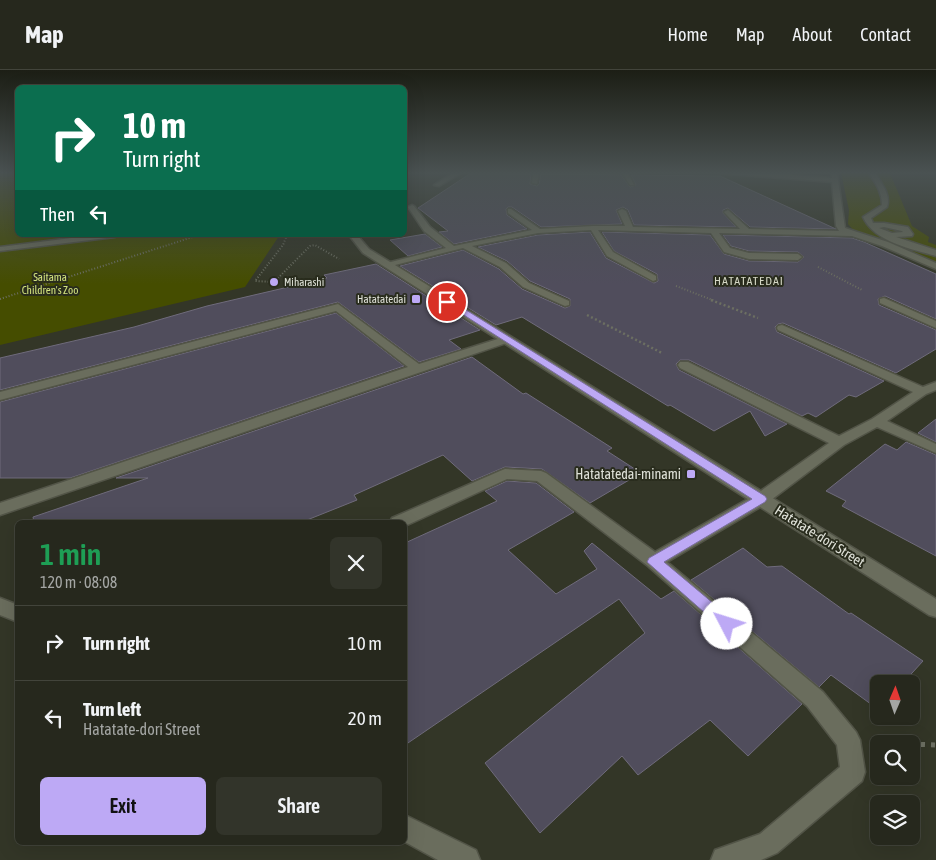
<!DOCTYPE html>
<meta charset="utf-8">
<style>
body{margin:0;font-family:"Asap Condensed",sans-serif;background:#32342a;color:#f1f3f6;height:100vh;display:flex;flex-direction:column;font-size:19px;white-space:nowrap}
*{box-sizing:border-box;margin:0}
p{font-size:16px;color:#a4a6a4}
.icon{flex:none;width:28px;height:28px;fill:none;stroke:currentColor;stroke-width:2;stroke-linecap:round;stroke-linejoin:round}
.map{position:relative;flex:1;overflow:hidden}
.drawer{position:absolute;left:15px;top:450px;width:392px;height:325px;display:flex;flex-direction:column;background:#26281d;border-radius:8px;box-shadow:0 5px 20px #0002,0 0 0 1px #42443b}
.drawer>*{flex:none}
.top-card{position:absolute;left:15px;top:15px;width:392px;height:152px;border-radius:8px;box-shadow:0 5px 20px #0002,0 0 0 1px #42443b;background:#0b6e4f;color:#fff;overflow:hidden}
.needle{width:32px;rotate:2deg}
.tools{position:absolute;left:870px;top:605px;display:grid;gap:10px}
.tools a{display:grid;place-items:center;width:50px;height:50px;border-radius:8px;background:#26281d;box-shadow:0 5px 20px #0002,0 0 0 1px #42443b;font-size:25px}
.pin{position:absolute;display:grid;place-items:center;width:42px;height:42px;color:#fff;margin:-21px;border:2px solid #fff;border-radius:50%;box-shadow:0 1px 5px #0007}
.me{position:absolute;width:55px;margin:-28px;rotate:310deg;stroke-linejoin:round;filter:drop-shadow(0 0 4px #0008)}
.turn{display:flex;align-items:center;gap:18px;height:105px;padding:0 25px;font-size:22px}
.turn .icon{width:65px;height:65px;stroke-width:2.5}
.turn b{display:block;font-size:35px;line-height:42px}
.then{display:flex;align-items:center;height:48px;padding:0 25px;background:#0003;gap:10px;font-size:19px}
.round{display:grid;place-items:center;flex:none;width:52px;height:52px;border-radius:8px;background:#32342a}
.head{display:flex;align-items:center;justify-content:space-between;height:85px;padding:0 25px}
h1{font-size:30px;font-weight:600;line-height:38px;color:#1e9e55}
.primary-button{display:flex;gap:10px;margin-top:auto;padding:10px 25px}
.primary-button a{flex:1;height:58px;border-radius:8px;background:#bda9f5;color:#111;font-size:20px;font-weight:600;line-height:58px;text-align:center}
.primary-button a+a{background:#32342a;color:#f1f3f6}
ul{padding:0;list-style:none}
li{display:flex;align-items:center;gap:15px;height:75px;padding:0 25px;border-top:1px solid #42443b}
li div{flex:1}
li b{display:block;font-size:19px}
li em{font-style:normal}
header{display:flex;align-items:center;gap:30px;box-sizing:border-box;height:70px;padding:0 25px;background:#26281d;border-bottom:1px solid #42443b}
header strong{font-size:24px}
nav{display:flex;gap:28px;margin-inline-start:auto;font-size:18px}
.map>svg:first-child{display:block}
</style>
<header>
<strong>Map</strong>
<nav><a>Home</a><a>Map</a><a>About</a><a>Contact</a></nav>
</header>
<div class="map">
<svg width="936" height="790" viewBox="0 0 936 790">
<rect width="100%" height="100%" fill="#333627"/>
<path fill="#454d00" d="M0,103h17l1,62 261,1 -34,51 -245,58z
M841,103h49l22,53 17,11 -1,5 8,3v19l-81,-32 -7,-8 1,-14z"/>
<path fill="#504d5c" stroke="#6f6b7b" d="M471,103l60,1 -1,10 7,2 2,-2 2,-10 80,1 9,12 6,-2 -5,-10 89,1 116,53 -86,-2 -22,-19 -5,2v3l13,14 -102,-2 -6,-15 -5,-3 -7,3 6,14 -81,3 -29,-20h-4l-2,2 1,6 20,14 -73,15 -15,-12 9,-1 -30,-23z
M590,162l16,26 48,25 4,-2 -1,-7 -43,-23 -12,-19 108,3 14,19 25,7 49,1 6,-5 -6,-5 -49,-1 -18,-5 -8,-11 129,3 12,4 72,32v45l-51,-23 -7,3 1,6 57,25v19l-40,24 -113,-50 -5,1 -3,3 2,5 107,49 -28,16 -7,-2 -33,22 -8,-4 -6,3 -113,-56h-9l-4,4 3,6 108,54 -22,12 -15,-25 -36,20 -44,-26 -2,1 -146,-89 -26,8 -96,-59 63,-16 36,19 23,20 43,19 5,-2v-7l-40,-18 -23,-20 -29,-14 60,-12z
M425,164l17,13 -34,9 -18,-16z
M376,194l104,66 -31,10 12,9 -42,13 -81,-60 -338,88v-32l134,-31 73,-21 120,-28 -3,-3z
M336,243l68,53 -334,112h-70v-76z
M472,287l51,37 3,-1 86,55 -5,3 34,22 -51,30 -48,-34 -37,-2 -33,14 -29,-26 -89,40 3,5 -55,22h-268l-1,-5 115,-39h-32z
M936,349v23l-18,-9z
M906,372l30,13v101l-94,-50 4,-5 -20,-10 59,-47 12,6z
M507,411l29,2 38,29 -66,38 48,44 41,-25 -13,-18 8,-8 69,56 13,-8 128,113 -54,52 -38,-36 -72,55 -16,-19 -82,77 -55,-70 160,-130 -26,-34 -214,146v-202l92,-42 -12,-10z
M743,478l24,19 15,-1 67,48 2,-1 72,48 -21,23h-23v26l-48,-35 -12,12 -128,-107z"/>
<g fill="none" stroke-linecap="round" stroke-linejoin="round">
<defs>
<path id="lane" d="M95,165h24l-4,2 -115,14v-4z"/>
<path id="street" d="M453,103h8l-22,13 -5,-1z
M533,103h6l-2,11 -5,-1z
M622,103h6l6,12h-4z
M717,103h52l63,5 -1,-5h6l8,55 43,14 48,21v6l-54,-23 -30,-10 -133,-3 11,15 19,5 49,1 4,3 -4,3 -49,-1 -25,-7 -13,-19 -113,-3 15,22 43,24v4l-3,1 -46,-25 -16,-26 -53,3 -66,13 34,17 23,20 40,18v4l-4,1 -42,-19 -23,-20 -37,-19 -76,19 -4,-3 63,-16 -22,-17 -16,-24 4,-2 2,1 16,21 24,19 78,-16 -24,-17v-4h3l29,20 53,-3h32l-7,-15 4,-2 4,2 7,16 107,2 -16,-17 4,-2 21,19 90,2 -3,-5 -4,-44z
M869,103h6c7,11 16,22 12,34l-16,11 2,5h11l24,4 5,7 -1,2 -16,1 40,13v6c-24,-7 -62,-14 -73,-39l19,-12c0,-13 -6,-21 -13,-32zM884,157l18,4 1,1 -11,1 -13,-5z
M884,228l52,23v7l-56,-25v-4z
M338,234l81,60 85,-27 4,-1 6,3 -2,2 -512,174v-12l408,-136 -72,-56 -336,89v-8z
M782,255l141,62 13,-5v8l-10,4 -39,27 49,23v9l-59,-26 -33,18 -77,58 -100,59 156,130 33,40 4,8 5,32 -3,9 -85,72 -16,7h-50l4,-10 45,-16 80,-67 -3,-22 -30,-39 -159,-140 -111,-85 -30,-2 -102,47v-4h-15l2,-4 108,-47 5,-2 36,2 5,2 109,79 100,-57 74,-52 -149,-75 -2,-3 2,-3h8l151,74 33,-17 41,-27 -135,-62 -1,-2 1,-2z
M0,528l18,7v17l-18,-7z
M405,745l71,35 4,10h-42l-33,-18z"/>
<path id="secondary" d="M349,165h8l12,14 567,350v18l-7,-2 -566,-362z"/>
</defs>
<use href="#lane" stroke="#525447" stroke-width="3"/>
<use href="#street" stroke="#525447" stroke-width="3"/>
<use href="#secondary" stroke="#525447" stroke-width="3"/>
<path stroke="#6c6f62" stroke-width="2" stroke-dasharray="1 2" stroke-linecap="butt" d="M287,165l-4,10 -28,36 19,1 36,-36 5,-1 24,14
M818,197l44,23
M676,216l39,15
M0,229l199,-64"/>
<path stroke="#6c6f62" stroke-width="2.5" stroke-dasharray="2 2.5" stroke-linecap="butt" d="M711,230l47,18
M587,245l75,38"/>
<path stroke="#6c6f62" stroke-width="5" stroke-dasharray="4 6" stroke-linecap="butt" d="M881,672l30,2
M911,674l25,1"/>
<use href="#lane" fill="#6a6d5d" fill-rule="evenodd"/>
<use href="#street" fill="#6a6d5d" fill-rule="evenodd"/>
<use href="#secondary" fill="#6a6d5d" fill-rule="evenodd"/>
</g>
<linearGradient id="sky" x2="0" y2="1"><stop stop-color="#1c1e15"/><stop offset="0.48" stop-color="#4a5252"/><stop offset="1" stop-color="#4a5252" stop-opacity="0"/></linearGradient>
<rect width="936" height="214" fill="url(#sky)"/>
<path fill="#bda9f5" stroke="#7b6e9f" d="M445,230h5l315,196 2,3 -2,3 -101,60 68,57 3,5 -3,4 -5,2 -5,-2 -75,-66 2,-4 103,-59 -307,-196z"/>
<g fill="#bda9f5" stroke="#292c1d" stroke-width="2">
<circle cx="274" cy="212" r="5"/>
<rect x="411" y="224" width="10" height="10" rx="2.5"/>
<rect x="686" y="399" width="10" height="10" rx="2.5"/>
</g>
<g text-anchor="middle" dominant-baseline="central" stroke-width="4" stroke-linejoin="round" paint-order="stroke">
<g font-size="11" fill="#d3e37f" stroke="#292c1d">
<text x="50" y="207">Saitama<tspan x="50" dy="13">Children's Zoo</tspan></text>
</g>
<g font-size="11" fill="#dfe1d8" stroke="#292c1d" text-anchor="start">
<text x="284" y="212">Miharashi</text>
<text x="406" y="229" text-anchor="end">Hatatatedai</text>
</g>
<g font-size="12" letter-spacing="1" fill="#d4d7c5" stroke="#292c1d">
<text x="749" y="211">HATATATEDAI</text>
</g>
<g font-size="14" fill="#dfe1d8" stroke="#292c1d" text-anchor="end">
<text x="681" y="404">Hatatatedai-minami</text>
</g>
<g font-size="14" fill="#dfe1d8" stroke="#292c1d">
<text transform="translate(820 466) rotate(32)">Hatatate-dori Street</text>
</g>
</g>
</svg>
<div class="tools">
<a><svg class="needle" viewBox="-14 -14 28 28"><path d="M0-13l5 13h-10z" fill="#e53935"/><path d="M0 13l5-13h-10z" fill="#a4a6a4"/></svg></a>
<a><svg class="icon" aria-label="search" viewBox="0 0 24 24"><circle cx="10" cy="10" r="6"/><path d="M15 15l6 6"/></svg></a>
<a><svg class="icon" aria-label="layers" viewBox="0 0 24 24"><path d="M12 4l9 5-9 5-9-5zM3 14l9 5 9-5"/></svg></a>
</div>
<div class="pin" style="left:447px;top:232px;background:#d93025"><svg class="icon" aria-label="arrive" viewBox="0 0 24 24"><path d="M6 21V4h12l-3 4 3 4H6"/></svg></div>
<svg class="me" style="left:727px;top:554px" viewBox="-20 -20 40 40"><circle r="19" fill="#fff"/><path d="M0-13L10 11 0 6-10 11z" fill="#bda9f5"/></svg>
<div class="top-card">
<div class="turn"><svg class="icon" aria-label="right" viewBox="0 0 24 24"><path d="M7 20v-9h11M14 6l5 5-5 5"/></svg><div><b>10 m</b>Turn right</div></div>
<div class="then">Then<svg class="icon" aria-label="left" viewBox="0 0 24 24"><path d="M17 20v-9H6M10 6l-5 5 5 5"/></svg></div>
</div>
<section class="drawer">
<div class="head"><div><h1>1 min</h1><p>120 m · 08:08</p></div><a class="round"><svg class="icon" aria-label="close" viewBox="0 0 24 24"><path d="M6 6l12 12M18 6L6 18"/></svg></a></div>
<ul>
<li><svg class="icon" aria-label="right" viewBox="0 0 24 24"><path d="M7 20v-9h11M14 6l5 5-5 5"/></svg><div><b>Turn right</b></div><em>10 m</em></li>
<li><svg class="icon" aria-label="left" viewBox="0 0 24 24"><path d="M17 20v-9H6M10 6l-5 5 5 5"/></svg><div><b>Turn left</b><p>Hatatate-dori Street</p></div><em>20 m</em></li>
</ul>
<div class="primary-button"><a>Exit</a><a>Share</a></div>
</section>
</div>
